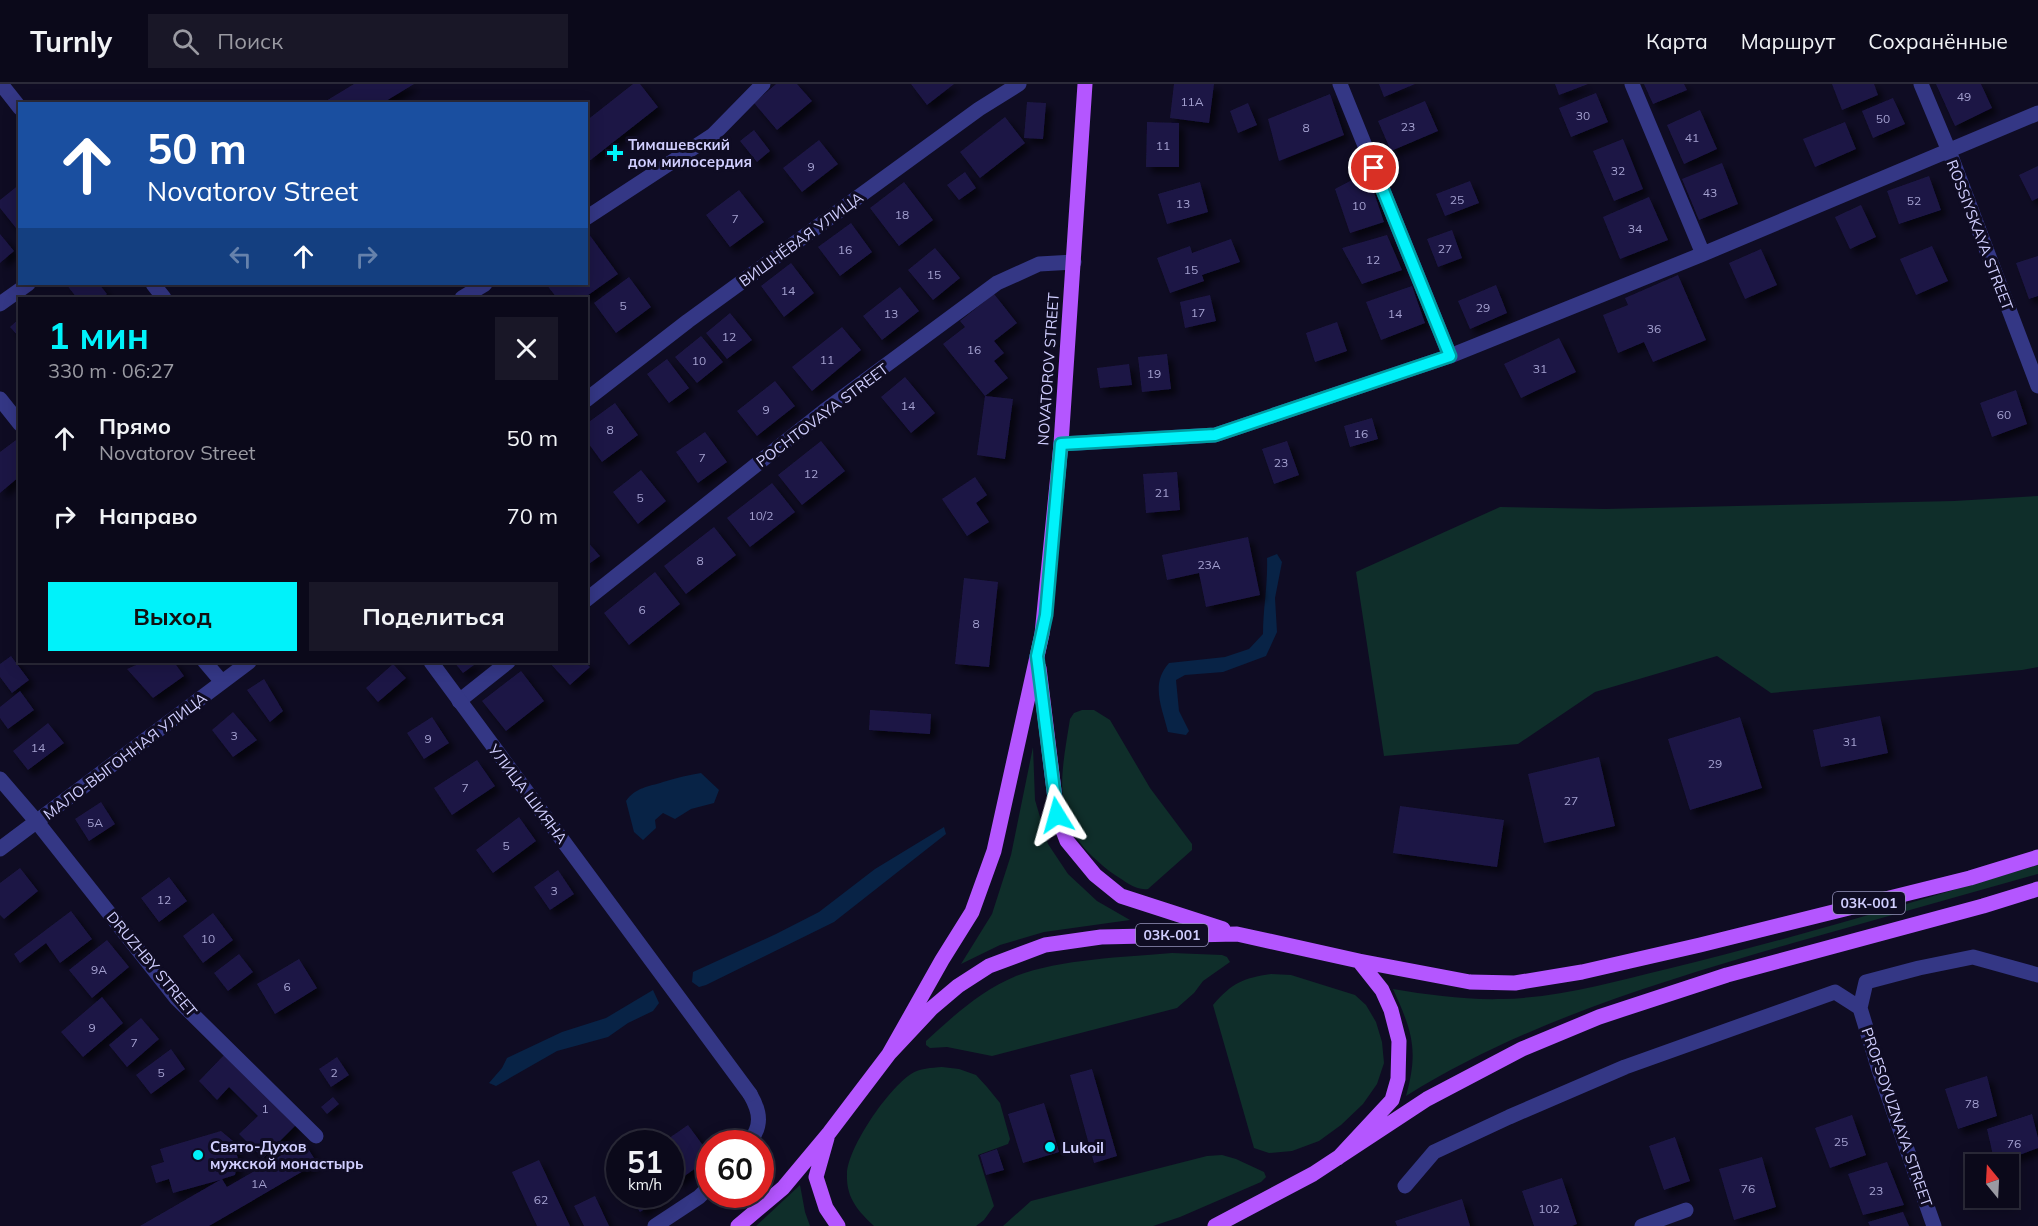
<!DOCTYPE html>
<html lang="ru">
<meta charset="utf-8">
<style>
body{margin:0;font-family:Mulish,sans-serif;background:#191727;color:#f1f3f6;height:100vh;display:flex;flex-direction:column;font-size:22px;white-space:nowrap}
*{box-sizing:border-box;margin:0}
p{font-size:20px;color:#9a9aa2}
.icon{flex:none;width:33px;height:33px;fill:none;stroke:currentColor;stroke-width:2;stroke-linecap:round;stroke-linejoin:round}
.map{position:relative;flex:1;overflow:hidden}
.drawer{position:absolute;left:18px;top:213px;width:570px;height:366px;display:flex;flex-direction:column;background:#0b091a;border-radius:0px;box-shadow:0 3px 15px #0003,0 0 0 2px #2b2a39}
.drawer>*{flex:none}
.banner{position:absolute;left:18px;top:18px;width:570px;height:183px;border-radius:0px;box-shadow:0 3px 15px #0003,0 0 0 2px #2b2a39;background:#1a4fa0;color:#fff;overflow:hidden}
.needle{width:39px;rotate:342deg}
.controls{position:absolute;left:1965px;top:1070px;display:grid;gap:12px}
.controls a{display:grid;place-items:center;width:54px;height:54px;border-radius:0px;background:#0b091a;box-shadow:0 3px 15px #0003,0 0 0 2px #2b2a39;font-size:30px}
.speed{position:absolute;left:606px;top:1046px;display:flex;gap:12px;font-size:30px;font-weight:700;text-align:center}
.speed>*{display:grid;place-content:center;width:78px;height:78px;border-radius:50%;background:#0b091a;box-shadow:0 3px 15px #0003,0 0 0 2px #2b2a39;line-height:1}
.speed small{font-size:15px;font-weight:400}
.speed .limit{border:9px solid #d22;background:#fff;color:#111}
.pin{position:absolute;display:grid;place-items:center;width:51px;height:51px;color:#fff;margin:-26px;border:3px solid #fff;border-radius:50%;box-shadow:0 2px 6px #0007}
.me{position:absolute;width:66px;margin:-33px;rotate:352deg;stroke-linejoin:round;filter:drop-shadow(0 0 4px #0008)}
.turn{display:flex;align-items:center;gap:21px;height:126px;padding:0 30px;font-size:27px}
.turn .icon{width:78px;height:78px;stroke-width:2.5}
.turn b{display:block;font-size:42px;line-height:51px}
.lanes{display:flex;align-items:center;height:57px;padding:0 30px;background:#0003;justify-content:center;gap:30px;direction:ltr}
.lanes .off{opacity:.35}
.round{display:grid;place-items:center;flex:none;width:63px;height:63px;border-radius:0px;background:#191727}
.summary{display:flex;align-items:center;justify-content:space-between;height:102px;padding:0 30px}
h1{font-size:36px;font-weight:700;line-height:45px;color:#00f2fa}
.cta{display:flex;gap:12px;margin-top:auto;padding:12px 30px}
.cta a{flex:1;height:69px;border-radius:0px;background:#00f2fa;color:#111;font-size:24px;font-weight:700;line-height:69px;text-align:center}
.cta a+a{background:#191727;color:#f1f3f6}
ul{padding:0;list-style:none}
li{display:flex;align-items:center;gap:18px;height:78px;padding:0 30px}
li div{flex:1}
li b{display:block;font-size:22px}
li em{font-style:normal}
header{display:flex;align-items:center;gap:36px;box-sizing:border-box;height:84px;padding:0 30px;background:#0b091a;border-bottom:2px solid #2b2a39}
header strong{font-size:28px}
nav{display:flex;gap:33px;margin-inline-start:auto;font-size:21px}
.search{width:420px;height:54px;background:#191727;display:flex;align-items:center;gap:15px;box-sizing:border-box;padding:0 21px;border-radius:0px;color:#9a9aa2;font-size:22px}
.map>svg:first-child{display:block}
</style>
<header>
<strong>Turnly</strong>
<div class="search"><svg class="icon" aria-label="search" viewBox="0 0 24 24"><circle cx="10" cy="10" r="6"/><path d="M15 15l6 6"/></svg>Поиск</div>
<nav><a>Карта</a><a>Маршрут</a><a>Сохранённые</a></nav>
</header>
<div class="map">
<svg width="2038" height="1142" viewBox="0 0 2038 1142">
<defs>
<filter id="shadow"><feDropShadow dx="5.5" dy="5.5" stdDeviation="3" flood-color="#0009"/></filter>
</defs>
<rect width="100%" height="100%" fill="#0f0c23"/>
<path fill="#0f2e2a" d="M2038,412v171l-16,3 -251,23 -54,-37 -122,36 -77,52 -134,12 -28,-184 144,-65 105,2 349,-8z
M1082,626h12l16,10 40,68 42,56v6l-44,39c-12,2 -23,-8 -33,-14 -8,-5 -15,-12 -22,-18 -43,-41 -31,-86 -23,-138l4,-6z
M1033,663l2,53 13,44 20,30 29,27 33,19 -86,12 -44,13 -39,19 31,-50 19,-59z
M2038,781v9c-82,23 -163,46 -245,69 -134,39 -268,79 -387,153 13,-46 6,-65 -13,-107 36,6 72,11 109,10 55,-1 111,-17 165,-30 125,-30 248,-68 371,-104z
M1172,869l50,2 5,2 3,5 -27,19 -9,12 -17,15 -185,48 -45,-9 -17,1 -4,-3v-4c27,-25 56,-51 90,-65 44,-17 109,-19 156,-23z
M1271,890l20,1 64,20 11,10 10,17 6,20 2,21 -7,21 -14,20 -22,21 -22,16 -27,10 -23,2 -15,-5 -41,-143c19,-22 30,-27 58,-31z
M942,983l17,2 17,6 11,12 13,16 10,36 -2,5 -30,11 16,51 -10,14 -8,6h-102c-16,-15 -28,-28 -27,-52 1,-27 41,-85 64,-100 9,-6 20,-6 31,-7z
M1222,1071l14,4 28,13 2,5 -5,5 -81,35 -27,9h-150l28,-25 176,-45z
M800,1101l5,27 5,14h-54z"/>
<path fill="#082346" d="M1277,470l5,8 -7,36 2,34 -11,24 -43,16 -38,3 -9,5 3,31 10,20 -3,4 -18,-3c-6,-25 -18,-48 1,-69l56,-6 24,-8 14,-15c0,-25 5,-50 4,-76z
M701,689l18,17 -5,13 -23,6 -16,10 -12,-6 -8,7 1,8 -13,12 -9,-8 -8,-31c10,-14 22,-14 37,-19 13,-4 25,-7 38,-9z
M944,743l2,7 -112,88 -128,63 -7,2 -7,-5 1,-10 83,-38 43,-22 56,-43z
M653,906l6,13 -6,8 -25,12 -20,14 -51,14 -61,35 -7,-3 13,-15 5,-10 55,-26 44,-14z"/>
<path fill="#1d1745" filter="url(#shadow)" d="M354,0h60l-33,20h-60z
M633,0h7l18,23 -70,55 -2,-41z
M776,0h21l15,17 -35,29 -23,-27z
M911,0h43l-27,21z
M1174,0h40l-5,39 -39,-5z
M1379,0h36l-31,13z
M1555,0h33l-29,11z
M1644,0h40l3,6 -34,14z
M1832,0h42l4,11 -36,15z
M1936,0h45l11,24 -37,18z
M1596,9l12,29 -37,15 -12,-29z
M1330,10l14,41 -65,26 -11,-42z
M1893,14l12,26 -32,14 -11,-27z
M1425,17l13,30 -47,20 -13,-30z
M1027,18l19,1 -3,36 -19,-1z
M1248,19l9,22 -19,8 -8,-22z
M1700,26l17,39 -33,15 -17,-39z
M1005,33l20,26 -45,35 -20,-26z
M1147,38l32,1v44h-33z
M1845,38l11,27 -41,18 -12,-28z
M754,46l16,21 -13,11 -17,-21z
M1623,55l20,50 -29,12 -21,-50z
M819,56l19,24 -36,28 -19,-24z
M1722,79l16,41 -39,16 -17,-41z
M2038,82v32l-6,3 -13,-26z
M965,88l11,16 -17,12 -12,-15z
M1367,88l17,50 -34,11 -15,-44z
M1929,92l12,34 -42,14 -12,-33z
M1470,97l9,22 -34,13 -9,-22z
M904,98l29,38 -34,26 -29,-38z
M1200,98l8,30 -41,12 -9,-30z
M20,100v49l-20,-25v-8z
M739,106l25,32 -34,25 -24,-32z
M1649,113l19,43 -48,19 -17,-42z
M1861,121l15,32 -26,12 -15,-32z
M851,139l21,29 -32,24 -22,-29z
M586,146l32,44 -34,24h-27l-11,-14h40z
M1452,146l10,28 -24,9 -11,-28z
M0,150l14,17 -14,12z
M1387,151l15,35 -40,14 -20,-36z
M1231,155l9,23 -38,13 2,6 -34,12 -13,-35 33,-12 2,7z
M1932,162l16,35 -32,14 -16,-36z
M935,164l25,30 -27,22 -25,-30z
M1761,165l16,36 -32,14 -16,-36z
M2038,172v40l-9,3 -13,-36z
M791,179l23,30 -30,24 -23,-31z
M1678,191l28,65 -53,22 -9,-20 -26,11 -15,-38 25,-10 -3,-7z
M629,193l22,30 -35,26 -22,-30z
M66,200h33l8,10 -6,4h-24z
M1496,201l11,28 -37,16 -12,-28z
M1412,202l13,37 -44,17 -15,-38z
M900,203l19,24 -37,29 -19,-24z
M994,210l23,29 -23,18 10,12 -10,8 14,17 -23,18 -42,-52 22,-17 -5,-6z
M1210,211l6,26 -31,7 -5,-26z
M730,229l22,27 -25,19 -21,-26z
M20,234v20l-10,-11z
M1337,238l10,29 -32,11 -9,-29z
M842,243l19,23 -49,41 -20,-24z
M701,252l22,26 -26,21 -22,-26z
M1559,254l17,34 -55,26 -17,-34z
M1167,270l4,35 -29,3 -4,-35z
M667,275l22,29 -20,15 -22,-29z
M1129,280l3,21 -32,3 -3,-20z
M905,293l30,36 -24,20 -30,-36z
M775,297l20,25 -38,30 -20,-25z
M2016,306l11,34 -35,13 -12,-34z
M985,312l28,3 -8,60 -28,-4z
M615,319l23,32 -36,27 -16,-22v-16z
M1372,334l6,21 -28,8 -6,-21z
M705,348l22,30 -29,21 -22,-31z
M20,353v39l-20,17v-41z
M821,357l24,30 -43,34 -24,-30z
M1287,357l12,34 -25,9 -12,-35z
M641,386l25,31 -28,23 -25,-32z
M1177,388l3,38 -34,3 -3,-39z
M975,393l12,18 -11,8 13,19 -22,14 -25,-37z
M772,399l23,29 -45,35 -23,-29z
M714,443l22,28 -50,39 -22,-28z
M1248,453l12,58 -54,12 -7,-34 -32,7 -5,-25z
M586,456l14,16 -14,10z
M655,488l25,32 -51,41 -25,-32z
M964,494l34,4 -9,85 -34,-3z
M11,572l18,24 -17,13 -12,-16v-13z
M143,578h31l10,14 -31,22 -26,-29z
M454,578h24l-15,11z
M549,578h36l5,5 -20,18z
M393,580l13,14 -28,24 -12,-14z
M521,587l23,30 -38,30 -24,-30z
M264,595l19,32 -13,11 -23,-32z
M20,607l14,19 -26,19 -8,-11v-11z
M870,626l61,4 -1,20 -61,-4z
M233,628l24,28 -24,17 -21,-27z
M1880,632l8,37 -67,14 -8,-37z
M432,633l17,26 -25,16 -17,-26z
M1740,633l22,71 -72,22 -22,-71z
M48,639l16,20 -36,27 -15,-19z
M1599,673l16,69 -71,17 -16,-69z
M477,676l18,26 -43,29 -18,-27z
M101,718l14,22 -26,17 -14,-22z
M1400,722l104,14 -7,47 -104,-14z
M519,733l17,24 -43,32 -17,-23z
M20,784l18,23 -34,28 -4,-4v-32z
M558,786l16,24 -24,16 -16,-23z
M169,793l18,24 -28,21 -18,-24z
M71,827l21,28 -32,24 -14,-20 -26,20 -6,-9z
M213,829l20,27 -30,23 -20,-27z
M107,856l22,27 -37,31 -23,-28z
M239,870l14,18 -25,19 -14,-18z
M299,875l18,29 -42,26 -18,-30z
M102,913l21,26 -40,34 -22,-25z
M141,934l18,21 -32,28 -18,-22z
M171,965l14,20 -34,25 -15,-19z
M226,969l71,71 -34,34 -24,-24 19,-18 -29,-29 -12,13 -18,-19z
M337,973l12,18 -18,12 -12,-18z
M1092,985l25,87 -23,7 -24,-88z
M1987,992l10,40 -39,13 -13,-40z
M333,1013l6,7 -12,10 -6,-7z
M1044,1019l15,49 -36,11 -15,-49z
M2032,1030l6,24v10l-43,16 -8,-35z
M1852,1031l14,40 -36,13 -15,-40z
M688,1041l22,30v3l-34,24 -6,-8v-31h-8z
M221,1047l12,10 5,18 -3,16 -13,4 5,8 77,-45 13,21 -108,63h-69l80,-46 -47,13 -4,-14 -13,4 -5,-17 13,-4 -4,-13z
M1675,1053l15,44 -26,9 -15,-44z
M997,1065l7,21 -18,5 -6,-20z
M1762,1073l14,50 -42,13 -15,-51z
M539,1076l31,66h-33l-25,-54z
M1887,1078l17,43 -41,10 -15,-41z
M620,1082v15l-7,-10z
M1562,1094l15,46 -5,2h-38l-12,-35z
M628,1110h36l1,2 -25,16z
M595,1112l14,30h-25l-10,-20z
M1462,1115l8,27h-73l-2,-5z
M1903,1128l6,14h-39l-2,-4z"/>
<g fill="none" stroke-linecap="round" stroke-linejoin="round">
<path stroke="#343785" stroke-width="15" d="M1340,0l110,272
M1632,0l71,170
M1921,0l28,67 89,235
M586,134l127,-83 50,-51
M462,214l23,-14
M0,220l28,-20
M0,315l20,25
M586,316l102,-79 291,-212 40,-25
M1061,360l154,-9 235,-79 253,-102 335,-141
M586,516l238,-189 173,-128 42,-19 35,-2
M205,578l17,20
M459,617l49,-39
M0,695l37,43 140,177 139,137
M0,765l249,-187
M749,1059c13,-17 12,-30 1,-49
M1405,1102l29,-34 75,-35 116,-50 210,-75 25,16
M655,1142l44,-29 11,-11
M1642,1142l44,-16
M1934,1142l-55,-156 -19,-62 6,-26 53,-14 54,-11 65,18"/>
<path stroke="#343785" stroke-width="15" d="M1,0l19,24
M153,200l11,14
M431,578l319,432"/>
<path stroke="#b456ff" stroke-width="15" d="M1039,584l18,147 10,26 28,34 26,21 102,33
M1359,877l111,21 45,1 67,-11 118,-27 270,-67 68,-21
M889,970l53,-94 30,-48 22,-61 48,-217 19,-190 24,-360
M827,1054l-11,39 10,31 12,18
M738,1142l45,-38 46,-55 60,-79 43,-46 26,-22 31,-20 56,-21 56,-8 136,-3 122,27 23,29 9,20 8,31 -1,38 -6,21 -54,58
M1215,1142l98,-52 114,-75 95,-50 77,-32 128,-42 256,-69 55,-17"/>
</g>
<g fill="none" stroke-linecap="round" stroke-linejoin="round">
<defs>
<path id="route" d="M1057,731l-20,-159 9,-41 15,-171 154,-9 235,-79 -76,-188"/>
</defs>
<use href="#route" stroke="#009da2" stroke-width="15"/>
<use href="#route" stroke="#00f2fa" stroke-width="10"/>
</g>
<g fill="#00f2fa" stroke="#0f0c23" stroke-width="2">
<path d="M612 60h6v6h6v6h-6v6h-6v-6h-6v-6h6z"/>
<circle cx="1050" cy="1063" r="6"/>
<circle cx="198" cy="1071" r="6"/>
</g>
<g text-anchor="middle" dominant-baseline="central" stroke-width="6" stroke-linejoin="round" paint-order="stroke">
<g font-size="12" fill="#a4a1d0">
<text x="1964" y="12">49</text>
<text x="1192" y="17">11А</text>
<text x="1583" y="31">30</text>
<text x="1883" y="34">50</text>
<text x="1408" y="42">23</text>
<text x="1306" y="43">8</text>
<text x="1692" y="53">41</text>
<text x="1163" y="61">11</text>
<text x="811" y="82">9</text>
<text x="1618" y="86">32</text>
<text x="1710" y="108">43</text>
<text x="1457" y="115">25</text>
<text x="1914" y="116">52</text>
<text x="1183" y="119">13</text>
<text x="1359" y="121">10</text>
<text x="902" y="130">18</text>
<text x="735" y="134">7</text>
<text x="1635" y="144">34</text>
<text x="1445" y="164">27</text>
<text x="845" y="165">16</text>
<text x="1373" y="175">12</text>
<text x="1191" y="185">15</text>
<text x="934" y="190">15</text>
<text x="788" y="206">14</text>
<text x="623" y="221">5</text>
<text x="1483" y="223">29</text>
<text x="1198" y="228">17</text>
<text x="891" y="229">13</text>
<text x="1395" y="229">14</text>
<text x="1654" y="244">36</text>
<text x="729" y="252">12</text>
<text x="974" y="265">16</text>
<text x="827" y="275">11</text>
<text x="699" y="276">10</text>
<text x="1540" y="284">31</text>
<text x="1154" y="289">19</text>
<text x="908" y="321">14</text>
<text x="766" y="325">9</text>
<text x="2004" y="330">60</text>
<text x="610" y="345">8</text>
<text x="1361" y="349">16</text>
<text x="702" y="373">7</text>
<text x="1281" y="378">23</text>
<text x="811" y="389">12</text>
<text x="1162" y="408">21</text>
<text x="640" y="413">5</text>
<text x="761" y="431">10/2</text>
<text x="700" y="476">8</text>
<text x="1209" y="480">23А</text>
<text x="642" y="525">6</text>
<text x="976" y="539">8</text>
<text x="234" y="651">3</text>
<text x="428" y="654">9</text>
<text x="1850" y="657">31</text>
<text x="38" y="663">14</text>
<text x="1715" y="679">29</text>
<text x="465" y="703">7</text>
<text x="1571" y="716">27</text>
<text x="95" y="738">5А</text>
<text x="506" y="761">5</text>
<text x="554" y="806">3</text>
<text x="164" y="815">12</text>
<text x="208" y="854">10</text>
<text x="99" y="885">9А</text>
<text x="287" y="902">6</text>
<text x="92" y="943">9</text>
<text x="134" y="958">7</text>
<text x="161" y="988">5</text>
<text x="334" y="988">2</text>
<text x="1972" y="1019">78</text>
<text x="265" y="1024">1</text>
<text x="1841" y="1057">25</text>
<text x="2014" y="1059">76</text>
<text x="259" y="1099">1А</text>
<text x="1748" y="1104">76</text>
<text x="1876" y="1106">23</text>
<text x="541" y="1115">62</text>
<text x="1549" y="1124">102</text>
</g>
<g fill="#0f0c23" stroke="#9794bd" stroke-width="1.5">
<rect x="1833" y="808" width="72" height="22" rx="4.5"/>
<rect x="1136" y="840" width="72" height="22" rx="4.5"/>
</g>
<g font-size="14" font-weight="bold" fill="#d1cfff">
<text x="1869" y="819">03К-001</text>
<text x="1172" y="851">03К-001</text>
</g>
<g font-size="15" font-weight="bold" fill="#d1cfff" stroke="#0f0c23" text-anchor="start">
<text x="628" y="60">Тимашевский<tspan x="628" dy="17">дом милосердия</tspan></text>
<text x="210" y="1062">Свято-Духов<tspan x="210" dy="17">мужской монастырь</tspan></text>
<text x="1062" y="1063">Lukoil</text>
</g>
<g font-size="15" fill="#d1cfff" stroke="#0f0c23">
<text transform="translate(1980 151) rotate(69)">ROSSIYSKAYA STREET</text>
<text transform="translate(801 155) rotate(-36)">ВИШНЁВАЯ УЛИЦА</text>
<text transform="translate(1048 285) rotate(-86)">NOVATOROV STREET</text>
<text transform="translate(822 331) rotate(-37)">POCHTOVAYA STREET</text>
<text transform="translate(125 672) rotate(-37)">МАЛО-ВЫГОННАЯ УЛИЦА</text>
<text transform="translate(528 710) rotate(53)">УЛИЦА ШИЯНА</text>
<text transform="translate(152 880) rotate(50)">DRUZHBY STREET</text>
<text transform="translate(1897 1033) rotate(71)">PROFSOYUZNAYA STREET</text>
</g>
</g>
</svg>
<div class="controls">
<a><svg class="needle" viewBox="-14 -14 28 28"><path d="M0-13l5 13h-10z" fill="#e53935"/><path d="M0 13l5-13h-10z" fill="#9a9aa2"/></svg></a>
</div>
<div class="speed"><div>51<small>km/h</small></div><div class="limit">60</div></div>
<div class="pin" style="left:1374px;top:84px;background:#d93025"><svg class="icon" aria-label="arrive" viewBox="0 0 24 24"><path d="M6 21V4h12l-3 4 3 4H6"/></svg></div>
<svg class="me" style="left:1057px;top:731px" viewBox="-20 -20 40 40"><path d="M0-17L14 15 0 8-14 15z" fill="#00f2fa" stroke="#fff" stroke-width="4"/></svg>
<div class="banner">
<div class="turn"><svg class="icon" aria-label="ahead" viewBox="0 0 24 24"><path d="M12 20V5M6 11l6-6 6 6"/></svg><div><b>50 m</b>Novatorov Street</div></div>
<div class="lanes"><svg class="icon off" aria-label="left" viewBox="0 0 24 24"><path d="M17 20v-9H6M10 6l-5 5 5 5"/></svg><svg class="icon" aria-label="ahead" viewBox="0 0 24 24"><path d="M12 20V5M6 11l6-6 6 6"/></svg><svg class="icon off" aria-label="right" viewBox="0 0 24 24"><path d="M7 20v-9h11M14 6l5 5-5 5"/></svg></div>
</div>
<section class="drawer">
<div class="summary"><div><h1>1 мин</h1><p>330 m · 06:27</p></div><a class="round"><svg class="icon" aria-label="close" viewBox="0 0 24 24"><path d="M6 6l12 12M18 6L6 18"/></svg></a></div>
<ul>
<li><svg class="icon" aria-label="ahead" viewBox="0 0 24 24"><path d="M12 20V5M6 11l6-6 6 6"/></svg><div><b>Прямо</b><p>Novatorov Street</p></div><em>50 m</em></li>
<li><svg class="icon" aria-label="right" viewBox="0 0 24 24"><path d="M7 20v-9h11M14 6l5 5-5 5"/></svg><div><b>Направо</b></div><em>70 m</em></li>
</ul>
<div class="cta"><a>Выход</a><a>Поделиться</a></div>
</section>
</div>
